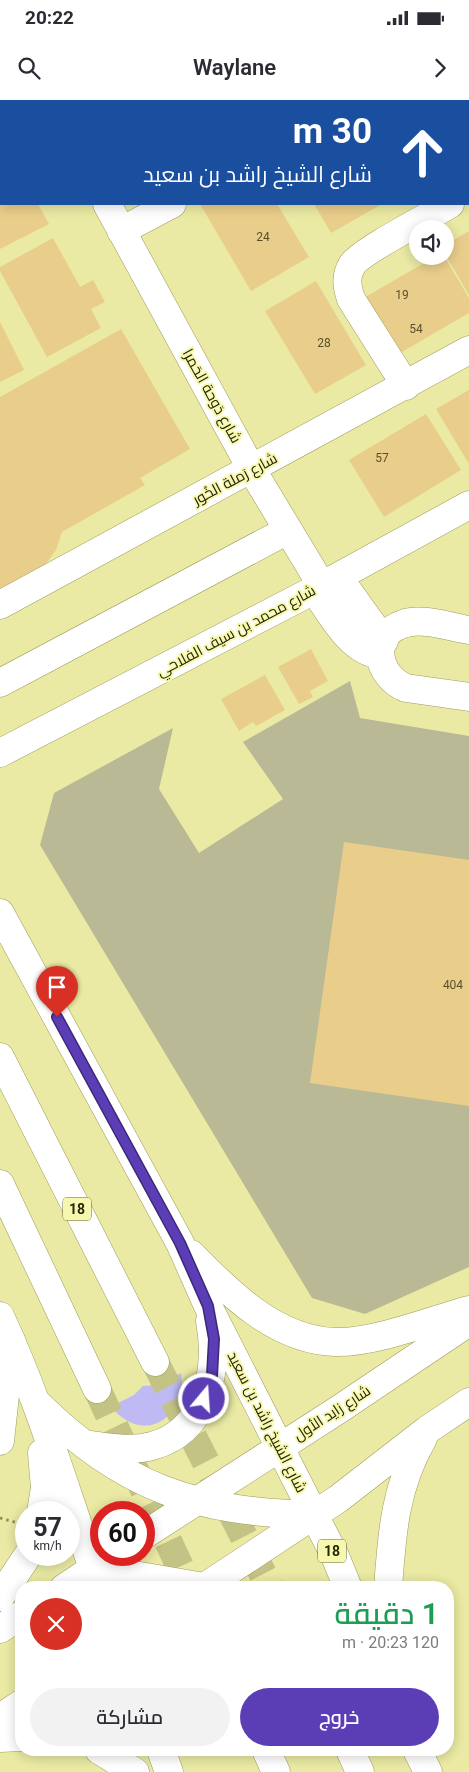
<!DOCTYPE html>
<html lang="ar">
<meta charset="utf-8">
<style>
body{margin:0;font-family:Roboto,Cairo,sans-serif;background:#f2f2f3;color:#2b2b33;direction:rtl;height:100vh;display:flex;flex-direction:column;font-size:19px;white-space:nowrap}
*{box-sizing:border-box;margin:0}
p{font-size:16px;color:#7c7c81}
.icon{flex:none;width:28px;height:28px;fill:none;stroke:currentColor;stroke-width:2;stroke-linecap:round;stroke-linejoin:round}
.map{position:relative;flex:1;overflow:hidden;direction:ltr}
.sheet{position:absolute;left:15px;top:1481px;width:439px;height:175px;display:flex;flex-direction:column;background:#fff;border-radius:20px;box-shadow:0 2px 12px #0003;direction:rtl}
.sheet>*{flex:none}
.top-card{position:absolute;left:0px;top:0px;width:470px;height:105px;box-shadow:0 2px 12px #0003;direction:rtl;background:#1a4fa0;color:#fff;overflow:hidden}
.tools{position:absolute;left:409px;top:120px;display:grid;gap:10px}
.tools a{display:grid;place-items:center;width:45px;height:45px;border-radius:50%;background:#fff;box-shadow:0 2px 12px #0003;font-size:25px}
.speed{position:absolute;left:15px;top:1401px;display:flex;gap:10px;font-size:25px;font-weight:700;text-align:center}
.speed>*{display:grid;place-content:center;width:65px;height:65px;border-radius:50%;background:#fff;box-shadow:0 2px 12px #0003;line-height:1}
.speed small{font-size:12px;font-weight:400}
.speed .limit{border:8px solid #d22;background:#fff;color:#111}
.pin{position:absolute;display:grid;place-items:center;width:42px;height:42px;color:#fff;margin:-51px -21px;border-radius:50% 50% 50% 0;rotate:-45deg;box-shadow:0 0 5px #0007}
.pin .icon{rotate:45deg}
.me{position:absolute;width:55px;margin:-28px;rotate:18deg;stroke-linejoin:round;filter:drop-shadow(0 0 4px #0008)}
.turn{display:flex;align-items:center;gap:18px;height:105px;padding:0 15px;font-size:22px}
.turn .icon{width:65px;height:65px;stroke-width:2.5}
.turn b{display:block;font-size:35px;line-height:42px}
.round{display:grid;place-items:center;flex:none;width:52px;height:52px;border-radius:26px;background:#f2f2f3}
.headline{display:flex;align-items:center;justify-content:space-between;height:85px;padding:0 15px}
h1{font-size:30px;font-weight:600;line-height:38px;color:#1e9e55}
.cta{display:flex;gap:10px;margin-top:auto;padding:10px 15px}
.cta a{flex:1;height:58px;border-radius:30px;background:#5b3eb6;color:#fff;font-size:20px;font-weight:600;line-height:58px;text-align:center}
.cta a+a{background:#f2f2f3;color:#2b2b33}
.status{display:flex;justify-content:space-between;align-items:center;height:35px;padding:0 25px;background:#fff;direction:ltr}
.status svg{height:14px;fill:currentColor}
header{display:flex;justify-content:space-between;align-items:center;height:65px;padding:0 15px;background:#fff;font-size:22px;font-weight:600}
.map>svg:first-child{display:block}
</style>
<div class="status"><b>20:22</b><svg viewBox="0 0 49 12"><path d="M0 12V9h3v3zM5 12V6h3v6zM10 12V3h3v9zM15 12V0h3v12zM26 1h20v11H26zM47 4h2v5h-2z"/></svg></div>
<header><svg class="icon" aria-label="forward" viewBox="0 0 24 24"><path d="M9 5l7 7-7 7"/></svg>Waylane<svg class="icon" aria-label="search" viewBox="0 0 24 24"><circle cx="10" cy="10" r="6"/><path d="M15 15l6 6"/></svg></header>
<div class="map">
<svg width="469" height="1672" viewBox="0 0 469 1672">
<rect width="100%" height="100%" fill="#eaeaa4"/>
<path fill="#b9ba95" d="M350,581l10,37 109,18v531l-104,47 -53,-16 -272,-453 14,-52 119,-65 -14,61 40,64 84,-54 -40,-57z"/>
<path fill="#bfbaf4" d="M181,1273c5,24 -12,57 -42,52 -12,-2 -20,-10 -29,-18l24,-12 9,-9 14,-1z"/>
<path fill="#e9ce8b" d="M0,104h38l11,20 -49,25z
M200,104h77l32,53 -58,34z
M314,104h68l-51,29z
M469,131v64l-24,-41v-9z
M53,138l27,49 13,-7 12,22 -14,7 10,19 -54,29 -47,-86v-4z
M436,156h8l25,42v15l-74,43 -33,-57z
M316,181l50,84 -51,29 -50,-83z
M0,222l24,48 -24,12z
M121,229l69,120 -50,29 5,7 -83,47 -6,18 -16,22 -40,17v-192z
M469,290v74l-33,-55z
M426,314l35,56 -77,47 -35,-57z
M311,549l17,32 -18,10 3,6 -14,7 -21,-37z
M265,575l20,35 -29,16 -3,-4 -14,9 -18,-32z
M344,742l125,18v246l-159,-23z"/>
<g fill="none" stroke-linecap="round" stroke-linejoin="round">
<path stroke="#c3c385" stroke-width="28" stroke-dasharray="28 14" stroke-linecap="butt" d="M155,1262l115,226
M97,1289l93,199"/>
<defs>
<path id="minor" d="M54,0v1
M109,1l2,-1
M354,1l2,-1
M107,104l145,266 70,116
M121,131l51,-27
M406,286l-55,-87c-4,-12 -6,-22 1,-34 9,-14 80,-50 98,-61
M338,477l46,64
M314,490c17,23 35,61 66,65
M0,505l469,-255
M469,530c-19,-3 -47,-13 -66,-6 -34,11 -27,52 3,64l63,9
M0,583l288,-153
M0,653l314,-163 155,-85
M0,1341l11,-101"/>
<path id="major" d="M0,813l180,330 28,63 127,250 13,32
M0,957l155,305
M0,1084l97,205
M191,1154c39,40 85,86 144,88 39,1 95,-21 134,-32
M0,1216c41,88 67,181 100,272
M38,1304c85,84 158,108 276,111
M84,1344c22,3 46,8 68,2 55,-15 67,-76 58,-125
M41,1412l4,-24 -3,-35
M144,1435l194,-125 131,-88
M93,1468l117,20
M64,1488l43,-29
M203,1488l135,-89 89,-69 42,-28
M388,1488c4,-56 7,-101 35,-150
M0,1497l28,-42
M0,1529l21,-14
M0,1618l21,-14
M0,1638l21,-1
M99,1650l36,22
M161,1650l8,22
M266,1650l10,22
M350,1650l10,22
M417,1650l11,22"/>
</defs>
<use href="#minor" stroke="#9d9d59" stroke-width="29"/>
<use href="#major" stroke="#9d9d59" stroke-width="29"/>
<path stroke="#92925f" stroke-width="3" stroke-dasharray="2.5 4" stroke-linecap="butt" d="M0,1418l18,5"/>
<use href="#minor" stroke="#fff" stroke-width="28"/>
<use href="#major" stroke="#fff" stroke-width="28"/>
</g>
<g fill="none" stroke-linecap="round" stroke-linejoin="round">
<defs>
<path id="route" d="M57,917l123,226 28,63 6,33 -1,18 -1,19 -8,23"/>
</defs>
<use href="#route" stroke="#3b2876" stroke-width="12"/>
<use href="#route" stroke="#5b3eb6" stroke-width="9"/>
</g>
<g text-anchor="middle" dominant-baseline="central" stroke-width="4" stroke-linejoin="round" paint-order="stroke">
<g font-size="12" fill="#57502a">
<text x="263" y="137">24</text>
<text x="402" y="195">19</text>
<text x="416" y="229">54</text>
<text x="324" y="243">28</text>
<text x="382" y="358">57</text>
<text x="453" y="885">404</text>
</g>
<g fill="#f7f8b0" stroke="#65653b" stroke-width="1">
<rect x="63" y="1097.5" width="28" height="23" rx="4"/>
<rect x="318" y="1439.5" width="28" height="23" rx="4"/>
</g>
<g font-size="14" font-weight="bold" fill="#262609">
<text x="77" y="1109">18</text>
<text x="332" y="1451">18</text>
</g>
<g font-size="15" fill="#262609" stroke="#f7f8b0">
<text transform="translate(212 296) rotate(61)">شارع دَوحة الحَمرا</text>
<text transform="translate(235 379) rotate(-28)">شارع رَملة الخُور</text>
<text transform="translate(236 531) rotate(-28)">شارع محمد بن سيف الفلاحي</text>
<text transform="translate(332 1313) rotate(-33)">شارع زايد الأول</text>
<text transform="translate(267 1322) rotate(63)">شارع الشيخ راشد بن سعيد</text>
</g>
</g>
</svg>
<div class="tools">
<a><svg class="icon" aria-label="sound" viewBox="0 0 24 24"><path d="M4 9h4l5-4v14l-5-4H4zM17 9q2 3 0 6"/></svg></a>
</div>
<div class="speed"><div>57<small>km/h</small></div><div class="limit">60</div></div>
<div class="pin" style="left:57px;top:917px;background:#d93025"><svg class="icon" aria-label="arrive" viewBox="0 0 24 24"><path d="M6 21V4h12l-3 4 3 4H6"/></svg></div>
<svg class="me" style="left:204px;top:1299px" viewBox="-20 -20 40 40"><circle r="17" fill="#5b3eb6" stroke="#fff" stroke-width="3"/><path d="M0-11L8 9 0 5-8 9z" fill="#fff"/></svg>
<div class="top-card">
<div class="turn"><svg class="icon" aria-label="ahead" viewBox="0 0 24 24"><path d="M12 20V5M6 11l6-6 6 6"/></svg><div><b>30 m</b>شارع الشيخ راشد بن سعيد</div></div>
</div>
<section class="sheet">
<div class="headline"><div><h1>1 دقيقة</h1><p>120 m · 20:23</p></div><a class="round" style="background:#d93025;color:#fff"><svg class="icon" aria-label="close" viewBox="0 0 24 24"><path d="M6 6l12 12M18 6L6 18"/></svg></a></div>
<div class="cta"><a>خروج</a><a>مشاركة</a></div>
</section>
</div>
